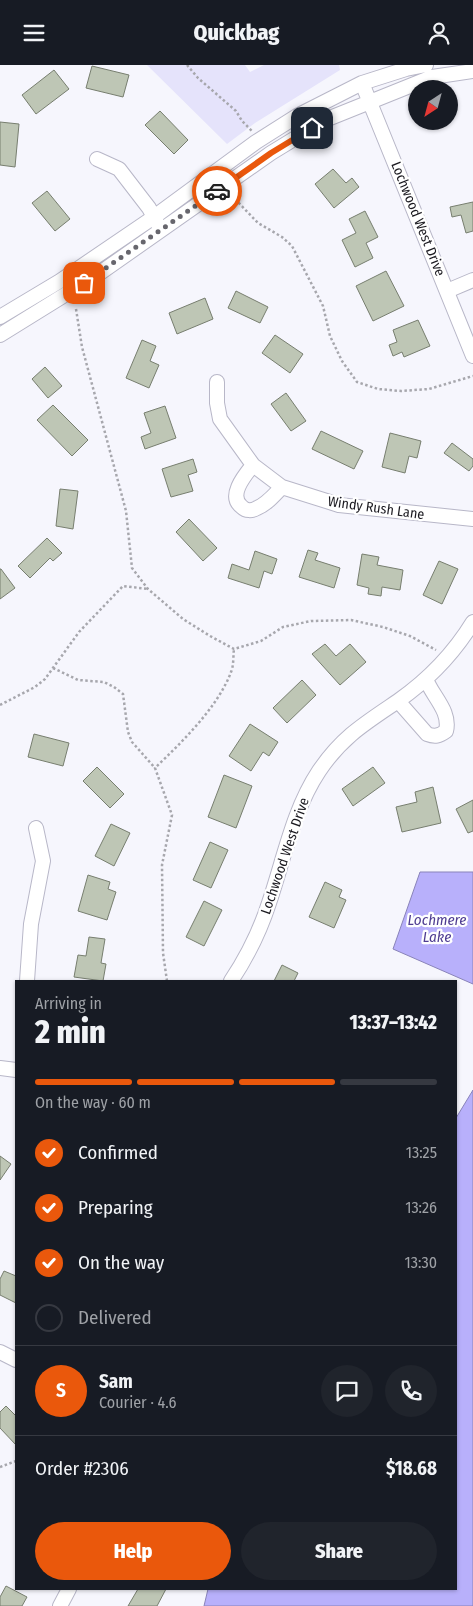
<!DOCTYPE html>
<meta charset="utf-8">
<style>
:root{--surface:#171b24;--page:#20242c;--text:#f1f3f6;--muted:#9ea1a6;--line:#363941;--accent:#ea580c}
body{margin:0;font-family:"Fira Sans Condensed",sans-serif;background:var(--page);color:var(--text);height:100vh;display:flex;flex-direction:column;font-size:19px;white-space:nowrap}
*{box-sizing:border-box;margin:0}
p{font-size:16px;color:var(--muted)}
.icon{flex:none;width:28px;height:28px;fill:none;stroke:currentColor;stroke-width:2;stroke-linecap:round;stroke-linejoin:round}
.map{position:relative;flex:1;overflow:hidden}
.details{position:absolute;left:15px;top:915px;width:442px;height:610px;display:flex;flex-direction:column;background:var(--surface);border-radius:0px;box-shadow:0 1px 4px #0004}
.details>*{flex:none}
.needle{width:32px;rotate:216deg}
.controls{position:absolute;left:408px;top:15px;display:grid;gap:10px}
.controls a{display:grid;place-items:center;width:50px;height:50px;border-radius:50%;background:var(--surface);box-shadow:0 1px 4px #0004;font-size:25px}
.pin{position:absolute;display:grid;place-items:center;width:42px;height:42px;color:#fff;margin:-21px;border-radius:10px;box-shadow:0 2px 8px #0006}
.courier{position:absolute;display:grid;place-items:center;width:50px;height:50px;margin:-25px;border:4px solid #ea580c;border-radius:50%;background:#fff;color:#222;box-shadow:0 1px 6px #0007}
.headline em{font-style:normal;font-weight:800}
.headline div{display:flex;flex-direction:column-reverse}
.headline{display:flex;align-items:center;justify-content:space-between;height:85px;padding:0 20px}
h1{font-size:32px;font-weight:800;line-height:38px}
.bar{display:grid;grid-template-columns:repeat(4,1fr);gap:8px 5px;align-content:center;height:60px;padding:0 20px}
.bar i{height:6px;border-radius:4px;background:var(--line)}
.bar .on{background:var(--accent)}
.bar p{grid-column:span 4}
.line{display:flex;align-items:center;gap:12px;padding:0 20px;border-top:1px solid var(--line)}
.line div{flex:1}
.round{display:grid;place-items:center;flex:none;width:52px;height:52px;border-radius:26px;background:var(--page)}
ol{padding:0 20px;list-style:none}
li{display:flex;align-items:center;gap:15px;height:55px}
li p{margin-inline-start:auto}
li .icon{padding:5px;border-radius:50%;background:var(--accent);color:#fff;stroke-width:4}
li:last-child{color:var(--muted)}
li i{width:28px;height:28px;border:2px solid var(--line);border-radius:50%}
.button{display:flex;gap:10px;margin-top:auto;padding:10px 20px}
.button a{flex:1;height:58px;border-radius:30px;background:var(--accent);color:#fff;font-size:20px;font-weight:800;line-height:58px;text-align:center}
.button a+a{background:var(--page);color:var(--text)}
header{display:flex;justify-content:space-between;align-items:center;height:65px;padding:0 20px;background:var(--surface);font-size:22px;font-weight:800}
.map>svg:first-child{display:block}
.green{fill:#e5e3fb}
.water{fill:#b8b0fb;stroke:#8983b9}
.building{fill:#bec6b5;stroke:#777e6f}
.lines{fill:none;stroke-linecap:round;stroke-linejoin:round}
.minor-casing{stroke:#b8b7c8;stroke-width:16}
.path{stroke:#a7a7ad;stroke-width:2.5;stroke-dasharray:2.5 2.5;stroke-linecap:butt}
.minor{stroke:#fff;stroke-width:14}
.done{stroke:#67666d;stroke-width:5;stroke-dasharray:0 9}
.route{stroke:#ea580c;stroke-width:6}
.labels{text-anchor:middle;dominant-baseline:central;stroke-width:4.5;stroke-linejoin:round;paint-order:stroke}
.street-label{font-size:14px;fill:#1a191f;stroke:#fff}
.water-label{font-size:15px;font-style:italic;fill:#4e3c91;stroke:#fff}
</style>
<header><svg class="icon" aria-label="menu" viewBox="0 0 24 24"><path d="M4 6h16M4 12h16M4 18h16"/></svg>Quickbag<svg class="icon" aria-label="person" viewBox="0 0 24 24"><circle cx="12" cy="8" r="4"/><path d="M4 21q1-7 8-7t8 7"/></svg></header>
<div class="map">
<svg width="473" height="1541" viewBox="0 0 473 1541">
<rect width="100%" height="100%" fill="#f6f6fd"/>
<!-- green -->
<path class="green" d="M147,0H245L250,7L264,0H339L340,5L255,58L227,79Z"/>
<!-- water -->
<path class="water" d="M420,807H473V919L393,884Z
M473,1025V1541H204L208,1524H456V1053Z"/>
<!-- building -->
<path class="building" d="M92,1L129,10L123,32L86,23Z
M54,5L69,24L36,49L22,30Z
M160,46L188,75L174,89L145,60Z
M0,57L19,59L15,102L0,100Z
M333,104L346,118L352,113L359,122L334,143L315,119Z
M47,126L70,154L55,166L32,138Z
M473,137V166L466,168L461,150L452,152L450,142Z
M365,146L378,172L366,178L373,193L355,202L342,175L356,168L349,154Z
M386,206L404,241L373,256L356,221Z
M236,226L268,242L260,258L228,243Z
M205,233L213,254L177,269L169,248Z
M418,255L430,281L404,292L402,287L393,291L389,280L397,277L393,265Z
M275,270L303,289L290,308L262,288Z
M142,275L156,281L150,296L159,300L149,323L126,313Z
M45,302L62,321L48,333L32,314Z
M286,328L306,356L291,366L271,339Z
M53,340L88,375L72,391L37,355Z
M165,341L176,373L145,384L141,372L151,368L144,348Z
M321,366L363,386L354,404L312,384Z
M390,368L421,376L417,393L409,391L405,408L382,402Z
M452,378L473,394V401L469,406L444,388Z
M193,394L197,407L188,410L193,426L171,432L162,404Z
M60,424L78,426L73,464L56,461Z
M189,454L217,483L203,496L176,467Z
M47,473L62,488L53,496L50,493L30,513L18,501Z
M308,485L318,488L315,495L340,503L334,523L299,512Z
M255,486L277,494L272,509L264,506L259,523L228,513L232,499L249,505Z
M362,489L379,492L377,500L403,505L400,525L382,522L381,531L368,529L369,523L357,520Z
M439,496L458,504L442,539L423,530Z
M0,504H1L15,523L0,534Z
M325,579L336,591L350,579L366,597L340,620L312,589Z
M302,615L316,630L287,658L273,643Z
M250,659L278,677L269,691L263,687L251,706L229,691Z
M34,669L69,678L63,701L28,692Z
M97,702L124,729L110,743L83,716Z
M373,702L385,718L353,741L342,724Z
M224,710L252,721L236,763L208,752Z
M433,722L441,758L402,767L396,742L417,737L415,727Z
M473,735V766L468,768L456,744Z
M111,759L130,768L114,801L95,791Z
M210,777L228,785L211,823L193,815Z
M88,810L110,817L108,824L116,827L107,855L78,846Z
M325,817L342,825L339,832L346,835L334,863L309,852Z
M204,836L222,845L204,881L186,872Z
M89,872L105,874L101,898L106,899L103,916L74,912L78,890L86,891Z
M282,900L298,908L294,916H274Z
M0,1091L11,1099L0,1115Z
M4,1206L16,1211V1238L0,1230V1214Z
M6,1341L16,1351V1380L0,1363V1347Z
M6,1521L27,1532L22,1541H0V1532Z
M138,1524H166L157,1541H128Z"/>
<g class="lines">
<defs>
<path id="minor" d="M362,18L473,291
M97,94L119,104L149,143L157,158
M447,226L473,215
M0,252L60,216L154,152L256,77L297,51L362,18L406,4L426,0
M0,270L100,208L271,88L325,55L432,12L473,6
M217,317V338L220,354L253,400L282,422L339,440L473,454
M253,400C245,410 227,431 242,442C246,446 252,446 257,443C267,439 274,430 282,422
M398,636L427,669C435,672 439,671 446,666C451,646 432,631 426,614
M27,916L31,859L43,796L36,763
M231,916C247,892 260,866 269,838C284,794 293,745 319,706C342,672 364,659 398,636C428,615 454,588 473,557
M0,1003L16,1005
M0,1287L16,1295
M60,1541L69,1524"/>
</defs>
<!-- minor casing -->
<use href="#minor" class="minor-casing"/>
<!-- path -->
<path class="path" d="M187,0L198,13L236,46L242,56L252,66
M235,134L258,158L282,172L292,181L323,241L330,271L342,296L357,317L378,324L401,326L429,324L473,311
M76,244L82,282L126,446L132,503L148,524L183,554L210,571L234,584L261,576L283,562L311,556L351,555L383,562L410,571L436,585
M53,603L78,615L104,617L114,622L123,629L128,667L132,677L155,703
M0,640L35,622L45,614L79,567L123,521L148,524
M167,916L163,888L162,800L172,750L155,703C182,677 218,642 231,607C234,600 233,591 234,584
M0,1402L16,1396"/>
<!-- minor -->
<use href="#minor" class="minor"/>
</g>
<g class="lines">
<!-- done -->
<path class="done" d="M84,218L217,126"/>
<!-- route -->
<path class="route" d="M217,126L271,88L312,63"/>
</g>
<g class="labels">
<!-- street labels -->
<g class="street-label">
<text transform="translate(418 154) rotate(68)">Lochwood West Drive</text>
<text transform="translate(376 443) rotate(8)">Windy Rush Lane</text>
<text transform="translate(285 791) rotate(-71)">Lochwood West Drive</text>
</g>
<!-- water labels -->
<g class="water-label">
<text x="437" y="855">Lochmere<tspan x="437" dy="17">Lake</tspan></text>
</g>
</g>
</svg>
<div class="controls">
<a><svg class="needle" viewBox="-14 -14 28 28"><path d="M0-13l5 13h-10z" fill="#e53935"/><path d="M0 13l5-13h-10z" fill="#9ea1a6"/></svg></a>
</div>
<div class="pin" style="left:84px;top:218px;background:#ea580c"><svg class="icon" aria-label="bag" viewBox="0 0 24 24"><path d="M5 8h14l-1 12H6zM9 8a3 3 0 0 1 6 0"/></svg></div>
<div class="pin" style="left:312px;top:63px;background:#1f2937"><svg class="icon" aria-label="home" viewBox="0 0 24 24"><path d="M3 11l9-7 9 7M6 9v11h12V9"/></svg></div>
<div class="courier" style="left:217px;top:126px"><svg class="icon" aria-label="car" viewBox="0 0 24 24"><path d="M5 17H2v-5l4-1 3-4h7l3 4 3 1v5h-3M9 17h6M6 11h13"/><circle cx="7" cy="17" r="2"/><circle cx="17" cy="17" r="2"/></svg></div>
<section class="details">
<div class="headline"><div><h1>2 min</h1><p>Arriving in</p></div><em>13:37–13:42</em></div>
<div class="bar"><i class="on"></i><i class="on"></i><i class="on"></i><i></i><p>On the way · 60 m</p></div>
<ol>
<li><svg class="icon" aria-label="check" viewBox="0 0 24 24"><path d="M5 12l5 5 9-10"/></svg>Confirmed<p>13:25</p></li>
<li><svg class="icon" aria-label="check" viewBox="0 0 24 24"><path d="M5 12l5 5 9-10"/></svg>Preparing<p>13:26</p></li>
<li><svg class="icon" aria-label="check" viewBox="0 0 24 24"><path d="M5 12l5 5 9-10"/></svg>On the way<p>13:30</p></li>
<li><i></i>Delivered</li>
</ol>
<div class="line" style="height:90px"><b class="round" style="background:var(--accent);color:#fff">S</b><div><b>Sam</b><p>Courier · 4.6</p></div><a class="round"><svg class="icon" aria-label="chat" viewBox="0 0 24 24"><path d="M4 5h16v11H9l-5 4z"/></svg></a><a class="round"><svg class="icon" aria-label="phone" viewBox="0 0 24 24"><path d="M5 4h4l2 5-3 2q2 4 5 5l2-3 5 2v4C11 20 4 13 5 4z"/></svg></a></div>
<div class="line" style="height:65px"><div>Order #2306</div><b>$18.68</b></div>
<div class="button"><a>Help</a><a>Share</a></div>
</section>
</div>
